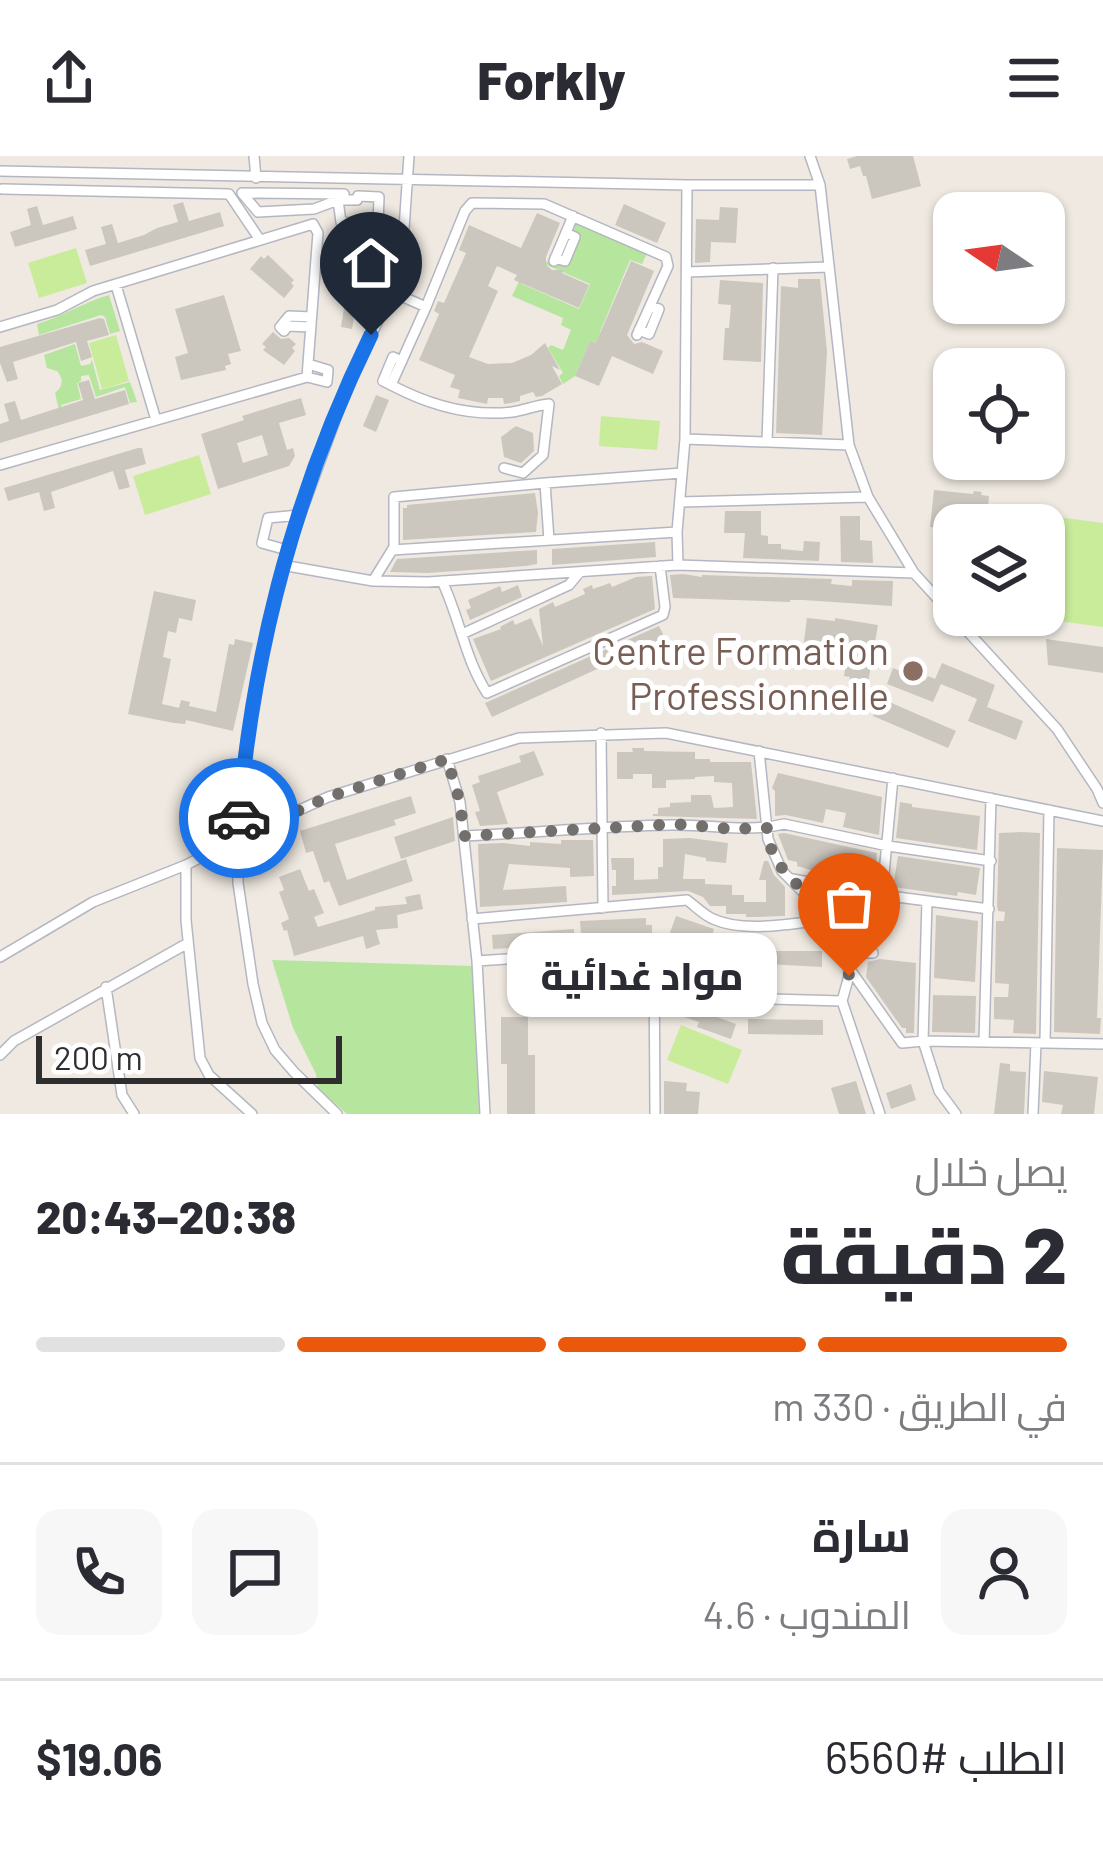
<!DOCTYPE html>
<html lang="ar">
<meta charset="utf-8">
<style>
:root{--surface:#fff;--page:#f7f7f7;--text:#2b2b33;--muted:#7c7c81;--line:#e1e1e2;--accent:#ea580c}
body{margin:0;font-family:Barlow,Cairo,sans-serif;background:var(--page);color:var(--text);direction:rtl;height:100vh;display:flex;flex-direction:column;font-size:45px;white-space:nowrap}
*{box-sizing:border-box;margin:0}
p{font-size:39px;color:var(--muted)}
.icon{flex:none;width:66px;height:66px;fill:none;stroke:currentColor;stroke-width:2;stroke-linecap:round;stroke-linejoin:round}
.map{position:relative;height:958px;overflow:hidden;direction:ltr}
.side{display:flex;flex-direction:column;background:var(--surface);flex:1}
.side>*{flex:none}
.needle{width:78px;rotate:283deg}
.tools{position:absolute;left:933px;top:36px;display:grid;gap:24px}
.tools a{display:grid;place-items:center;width:132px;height:132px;border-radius:24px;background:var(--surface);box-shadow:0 3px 9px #0004;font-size:60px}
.scale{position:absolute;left:36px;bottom:30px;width:306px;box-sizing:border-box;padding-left:12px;border:6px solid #2e2e2e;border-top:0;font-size:33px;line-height:42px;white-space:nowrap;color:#2e2e2e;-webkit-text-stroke:9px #fff;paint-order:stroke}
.pin{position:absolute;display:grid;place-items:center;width:102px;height:102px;color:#fff;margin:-123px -51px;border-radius:50% 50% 50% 0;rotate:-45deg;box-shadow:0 0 12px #0007}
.pin .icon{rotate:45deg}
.courier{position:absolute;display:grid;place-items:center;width:120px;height:120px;margin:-60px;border:9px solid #1a73e8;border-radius:50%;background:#fff;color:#222;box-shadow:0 3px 15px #0007}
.bubble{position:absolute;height:84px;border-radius:24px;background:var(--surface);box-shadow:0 3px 9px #0004;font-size:39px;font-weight:800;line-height:84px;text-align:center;direction:rtl}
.summary em{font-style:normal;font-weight:800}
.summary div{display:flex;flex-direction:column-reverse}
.summary{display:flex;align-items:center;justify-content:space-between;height:204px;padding:0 36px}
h1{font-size:78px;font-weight:800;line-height:90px}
.bar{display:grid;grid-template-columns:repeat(4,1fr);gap:18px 12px;align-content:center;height:144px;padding:0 36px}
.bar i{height:15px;border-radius:9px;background:var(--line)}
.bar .current{background:var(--accent)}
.bar p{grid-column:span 4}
.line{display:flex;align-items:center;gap:30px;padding:0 36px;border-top:3px solid var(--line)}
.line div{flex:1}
.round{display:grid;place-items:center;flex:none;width:126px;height:126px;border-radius:24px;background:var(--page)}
header{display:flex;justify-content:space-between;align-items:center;height:156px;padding:0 36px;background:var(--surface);font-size:54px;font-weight:800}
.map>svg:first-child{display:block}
.green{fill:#b6e59e}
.pitch{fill:#c9ec9a}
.building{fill:#cbc7bf;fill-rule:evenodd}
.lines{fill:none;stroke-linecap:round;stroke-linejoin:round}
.street-casing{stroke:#b4b7c1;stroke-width:12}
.street{stroke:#fff;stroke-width:9}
.done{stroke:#726f6d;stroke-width:12;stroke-dasharray:0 21.6}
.route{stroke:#1a73e8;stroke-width:15}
.education-dot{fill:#8d6e63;stroke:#fff;stroke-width:4.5}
.labels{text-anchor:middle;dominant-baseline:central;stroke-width:10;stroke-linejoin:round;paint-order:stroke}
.education-label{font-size:39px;fill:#785e54;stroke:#fff;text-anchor:end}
</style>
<header><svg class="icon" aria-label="menu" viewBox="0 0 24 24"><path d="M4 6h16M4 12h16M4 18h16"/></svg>Forkly<svg class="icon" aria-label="share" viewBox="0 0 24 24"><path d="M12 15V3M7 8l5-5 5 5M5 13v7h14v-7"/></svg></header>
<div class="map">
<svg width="1103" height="958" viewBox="0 0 1103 958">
<rect width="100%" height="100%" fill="#efe9e1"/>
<!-- green -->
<path class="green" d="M574,67L647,97L642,108L630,104L600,176L604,179L600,188L590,185L575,220L563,228L559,220L563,217L548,192L551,189L563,194L571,174L561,169L563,162L512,140L523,117L522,128L579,153L590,128L542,107L550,105L566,109Z
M109,139L120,175L110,178L105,161L101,159L39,179L37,168C62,161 84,146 109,139Z
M75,188L81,210L90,208L92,204L100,234L130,226L137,246L130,247L125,231L96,241L89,219L81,220V225L77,227L81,243L61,249L65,266L62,267L55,237C63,231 64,223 57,215L47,212L44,199Z
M272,804L472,810L479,958H347L318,932L316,918L293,872Z"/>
<!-- pitch -->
<path class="pitch" d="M76,92L87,127L39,142L28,107Z
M116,179L129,225L102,233L89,187Z
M601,260L660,265L657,294L599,290Z
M199,299L211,338L145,359L133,320Z
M1058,361L1103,367V471L1043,463Z
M681,869L742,894L728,928L667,904Z"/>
<!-- building -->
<path class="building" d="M857,0H913L921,30L872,43L866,20H863L860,10L850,13L847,3Z
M183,46L189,65L220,56L224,70L90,110L85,94L106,88L101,71L112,68L118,87L144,79L157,72L178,66L173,49Z
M624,48L666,67L657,87L615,69Z
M37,50L43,69L73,60L77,73L15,91L10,76L31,69L27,53Z
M720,51L738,52L736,87L711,86L710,106L695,107L696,63L719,64Z
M537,57L560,67L546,101V109L552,114H563L562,117L589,129L579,152L514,124L517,119L497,110L488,130L498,135L469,201L488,208L512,207L531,199L545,187L560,214L552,210L562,228L542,240L536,241L533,236L520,240V245L511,247L504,248L503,242H488L487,248L458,242L460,234L450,231L455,219L419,204L439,158L434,155L438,145L444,147L466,97L459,94L469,69L521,92Z
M334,80L386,82L377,123L369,122L363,153L358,152L355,155L352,173L341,171L348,126L323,127L327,107L335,106Z
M268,99L294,124L291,127L294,130L284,142L250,113L261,100L264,103Z
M631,105L654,115L627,179L634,188L642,186L663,195L653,218L612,200L599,230L575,220L590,185L596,187Z
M798,123H820L827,196L822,279L776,277L781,130L798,132Z
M720,124L763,127L761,206L723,204L725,172H729L731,149L718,148Z
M224,139L241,195L228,198L231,208L225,210L226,214L181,224L175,201L188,197L175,153Z
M100,162L104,163L109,179L87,185L92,201L81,205L76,186L13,206L18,223L7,226L0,207V191Z
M273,176L281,183L289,182L296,188L292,192L295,195L284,209L263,194L266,191L262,188Z
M89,224L95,243L125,234L129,248L0,287V268L9,265L4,248L15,245L21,264L83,244L78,227Z
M376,239L389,244L376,276L363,270Z
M301,242L306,259L279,267L287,294L293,292L295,300L289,310L218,333L201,278L244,264L242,260ZM262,279L268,299L243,307L237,287Z
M516,270L533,277L534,295L521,307L504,301L501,281Z
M138,292H142L146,308L125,314L130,331L119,334L113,315L51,336L55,352L44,355L39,336L8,345L4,332Z
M934,334L973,338L974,335L982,336L981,339L989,340L988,351H980L978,369H954V374L930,371Z
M535,337L538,357L536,376L403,384V352H407V349Z
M725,355H761V379L768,380V388H781V393L803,395L804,385L820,386L819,405L743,402L745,377H724Z
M840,360H860V384L872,385L873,407L841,406Z
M655,386L656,401L552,409V393Z
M537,394V408L526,410L428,417L390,416L397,403Z
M683,418L702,421V419L832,423L831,428L852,430V424L893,425L892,450L803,444H790V446L673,442L670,419Z
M652,420L655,453L491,525L473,483L501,473L500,471L513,464L515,469L531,462L543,490L539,453L553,446L555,451L585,438L583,433L592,429L593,433L610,427L612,431L636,421Z
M518,429L522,441L470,464L466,454L471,452L468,444L500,430L502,436Z
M154,435L196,444L192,465L179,462L176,477L168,475L163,501L171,503L162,548L179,552L181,544L190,546L189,550L216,556L229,488L234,489L235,483L253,487L233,575L186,564L185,568L174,567L128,558Z
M807,462L835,465V462L878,469L863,556L844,553L850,521L844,520L848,496L803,493Z
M659,470L665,482L492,561L485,547Z
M1046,483L1103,491V517L1048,509Z
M942,507L995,529L987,551L1023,565L1016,584L968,565L977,543L941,528L933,546L887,528L893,512L925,525L928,520L935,523Z
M880,542L956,575L948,592L873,560Z
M632,592H644V595L695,596V603H710V606H751L757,663L653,660V658H658V652L670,651V647L691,646V639H711L714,652L733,651L732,627L714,626V620L695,621V623L666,624V632H652V618H633V623H617V596H633Z
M534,595L544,619L497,636L508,668L480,670L475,656L480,655L472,629L480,626L478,620L521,606L519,600Z
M778,617L882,641L879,679L843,671L846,657L826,653L823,667L786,659L775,660V635L772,632Z
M411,640L416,657L394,664L396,669L335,688L347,724L406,703L413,725L339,750L329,725L324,727L313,695L306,697L300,675Z
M900,646L912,648V651L980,660L977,694L896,682Z
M453,661L455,685L401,703L394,681Z
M1021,676L1040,677L1036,878L1013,877L1014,864L994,863V841H1008L1009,828L995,827L996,765H1004L1005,756L998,755L997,749L999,677Z
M784,677L877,697L874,728L834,721L797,710V706L788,704L778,678Z
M690,682L728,687L726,707L706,705V702L685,698L683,723H705V728L732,729V739H744V746H766V724H759L764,705H768L774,719L785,731V760L754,761H746V758H726V750H710L703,741L688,735L612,739V730H616V714H612L611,702H634V724L658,723V711H663V683Z
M561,684H593L594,720L570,721V712L509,708L503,734L566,730L567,746L480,751L478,688L503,687L530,690V686L561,688Z
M1057,692L1103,694L1097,862H1101L1100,878L1054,876Z
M898,700L980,712L976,739L958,736L957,740L893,731Z
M300,713L309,735L314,733L324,757L314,761L318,771L375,754V751L407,748L405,741L420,738L423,753L397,759L398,772L376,774L380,788L366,793L363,780L294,800L287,774L284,775L281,767L289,763L279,736L284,734L279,721Z
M936,759L978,765L975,826L934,822Z
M676,760L714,773L712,780L737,788L729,811L695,799L697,792L668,782Z
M646,762V769H652V778L581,780L580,765Z
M574,773V788L493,793L492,779Z
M746,795H822V811L746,807Z
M880,803L916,807L914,877H906V872H902L866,821L868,806Z
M638,834V850L528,851V836Z
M677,834L708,845L707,849L717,853L715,859L717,861L736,868L731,883L697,871L699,866L669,856Z
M933,839L976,840L975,877L932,876Z
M501,861H528V899H535V958H507V908H501Z
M748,863L823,864V879L748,878Z
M1000,907L1010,908V915L1026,916L1024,958H994Z
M1044,915L1098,921L1094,958H1061L1063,949L1042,946Z
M664,925L687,927L686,935L700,936L698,958H664Z
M856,925L866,958H839L831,932Z
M911,928L916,944L891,953L886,937Z"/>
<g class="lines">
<defs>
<path id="street" d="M254,0L256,22
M810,0L820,29L849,289L868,341L914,417L1057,573L1097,633L1103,647
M0,15L687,29H820
M2,33L229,38L260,84
M242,37L344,38V44H357L358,40L379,41L378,68L341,66L338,44L314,53L258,56Z
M555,102L565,105L575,81L566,77
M554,105L573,60
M687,116L828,111
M116,129L156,264
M392,136L426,151L465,55L472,47L544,48L666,101L668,110L637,179
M426,151L391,229C429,249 469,261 512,256C525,254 537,249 549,248L543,299L523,317L504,312
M0,171L57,154L93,135L313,68L318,77L307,221L0,309
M311,171L288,170L284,175L280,171L289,160L311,161
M639,174L649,178L659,153L650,150
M307,221L327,226L328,214L308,208
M391,229L383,225L393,201L402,205
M685,283L849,289
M767,286L773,112
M680,346L868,341
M549,384L545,327L682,317
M287,394L262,387L268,362L299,359
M392,394L677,376
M282,409L373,425L428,426L678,409L914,417
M678,409L677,376L685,283L687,29
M373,425L394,391V341L545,327
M442,425C460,463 465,503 487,537L663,459L665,451L660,410
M462,478L569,429L579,417
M601,577L603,752
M759,595L768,683L782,715L830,763L847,797L849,820L842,845L880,958
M447,603L460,646L477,805L485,958
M464,680C533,677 602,670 671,669C710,668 746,677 784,668L888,690L991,705
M186,709V764L200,902L209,919L252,958
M792,723L882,739L989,753
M882,739L893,622
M472,763L687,744C695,750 703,758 711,762C743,778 796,767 830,763
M654,793L655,958
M847,797H873
M0,801L93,746L186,709L238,682L328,641L519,582L666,577L1103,665
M477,805L654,793L701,813L732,842L842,845
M849,812L902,887L923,885L927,745
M106,831L122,939L134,958
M984,886L991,642
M1045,887L1049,654
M0,899L14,885L188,787
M337,958L294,916L275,894L262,867L253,828L238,727V682L245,593L266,475L282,409L351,221L392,136L403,87L409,0
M956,958L939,935L923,885L1103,888
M1033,958L1036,887"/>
</defs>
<!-- street casing -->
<use href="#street" class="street-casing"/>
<!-- street -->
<use href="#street" class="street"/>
</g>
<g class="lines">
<!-- done -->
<path class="done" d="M239,662L238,682L328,641L447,603L460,646L464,680L676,668L732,673L767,672C770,719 809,731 831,765C842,782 847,800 849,820"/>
<!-- route -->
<path class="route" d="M239,662C253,494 297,330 371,179"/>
</g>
<!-- markers -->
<circle class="education-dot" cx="913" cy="515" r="12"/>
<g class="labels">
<!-- education labels -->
<g class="education-label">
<text x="889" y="493">Centre Formation<tspan x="889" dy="45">Professionnelle</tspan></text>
</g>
</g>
</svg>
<div class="tools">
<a><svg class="needle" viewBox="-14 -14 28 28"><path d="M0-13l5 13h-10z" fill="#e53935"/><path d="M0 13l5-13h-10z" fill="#7c7c81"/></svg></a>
<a><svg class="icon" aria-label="locate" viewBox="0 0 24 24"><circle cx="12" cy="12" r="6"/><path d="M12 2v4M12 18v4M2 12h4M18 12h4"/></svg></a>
<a><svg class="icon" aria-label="layers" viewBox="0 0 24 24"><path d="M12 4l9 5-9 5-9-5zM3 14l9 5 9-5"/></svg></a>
</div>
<div class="scale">200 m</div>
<div class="pin" style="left:849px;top:820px;background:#ea580c"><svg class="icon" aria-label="bag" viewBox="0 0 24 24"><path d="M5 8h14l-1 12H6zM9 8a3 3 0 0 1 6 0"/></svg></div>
<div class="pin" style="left:371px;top:179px;background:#1f2937"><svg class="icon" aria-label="home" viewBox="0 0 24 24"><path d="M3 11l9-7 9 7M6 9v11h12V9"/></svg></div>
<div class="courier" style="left:239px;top:662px"><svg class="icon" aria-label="car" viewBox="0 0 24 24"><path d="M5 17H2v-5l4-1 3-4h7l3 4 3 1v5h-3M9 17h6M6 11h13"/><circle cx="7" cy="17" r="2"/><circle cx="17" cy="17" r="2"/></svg></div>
<div class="bubble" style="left:507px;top:777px;width:270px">مواد غدائية</div>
</div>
<section class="side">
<div class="summary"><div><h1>2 دقيقة</h1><p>يصل خلال</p></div><em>20:38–20:43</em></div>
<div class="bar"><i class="current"></i><i class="current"></i><i class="current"></i><i></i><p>في الطريق · 330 m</p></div>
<div class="line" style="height:216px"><a class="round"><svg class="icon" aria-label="person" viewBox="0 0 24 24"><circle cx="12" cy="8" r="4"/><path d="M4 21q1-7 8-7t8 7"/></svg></a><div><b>سارة</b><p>المندوب · 4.6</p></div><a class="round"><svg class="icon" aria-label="chat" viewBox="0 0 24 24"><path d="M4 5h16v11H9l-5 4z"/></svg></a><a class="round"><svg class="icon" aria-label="phone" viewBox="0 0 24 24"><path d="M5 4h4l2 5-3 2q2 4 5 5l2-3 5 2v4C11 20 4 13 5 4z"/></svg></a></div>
<div class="line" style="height:156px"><div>الطلب #6560</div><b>$19.06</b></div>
</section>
